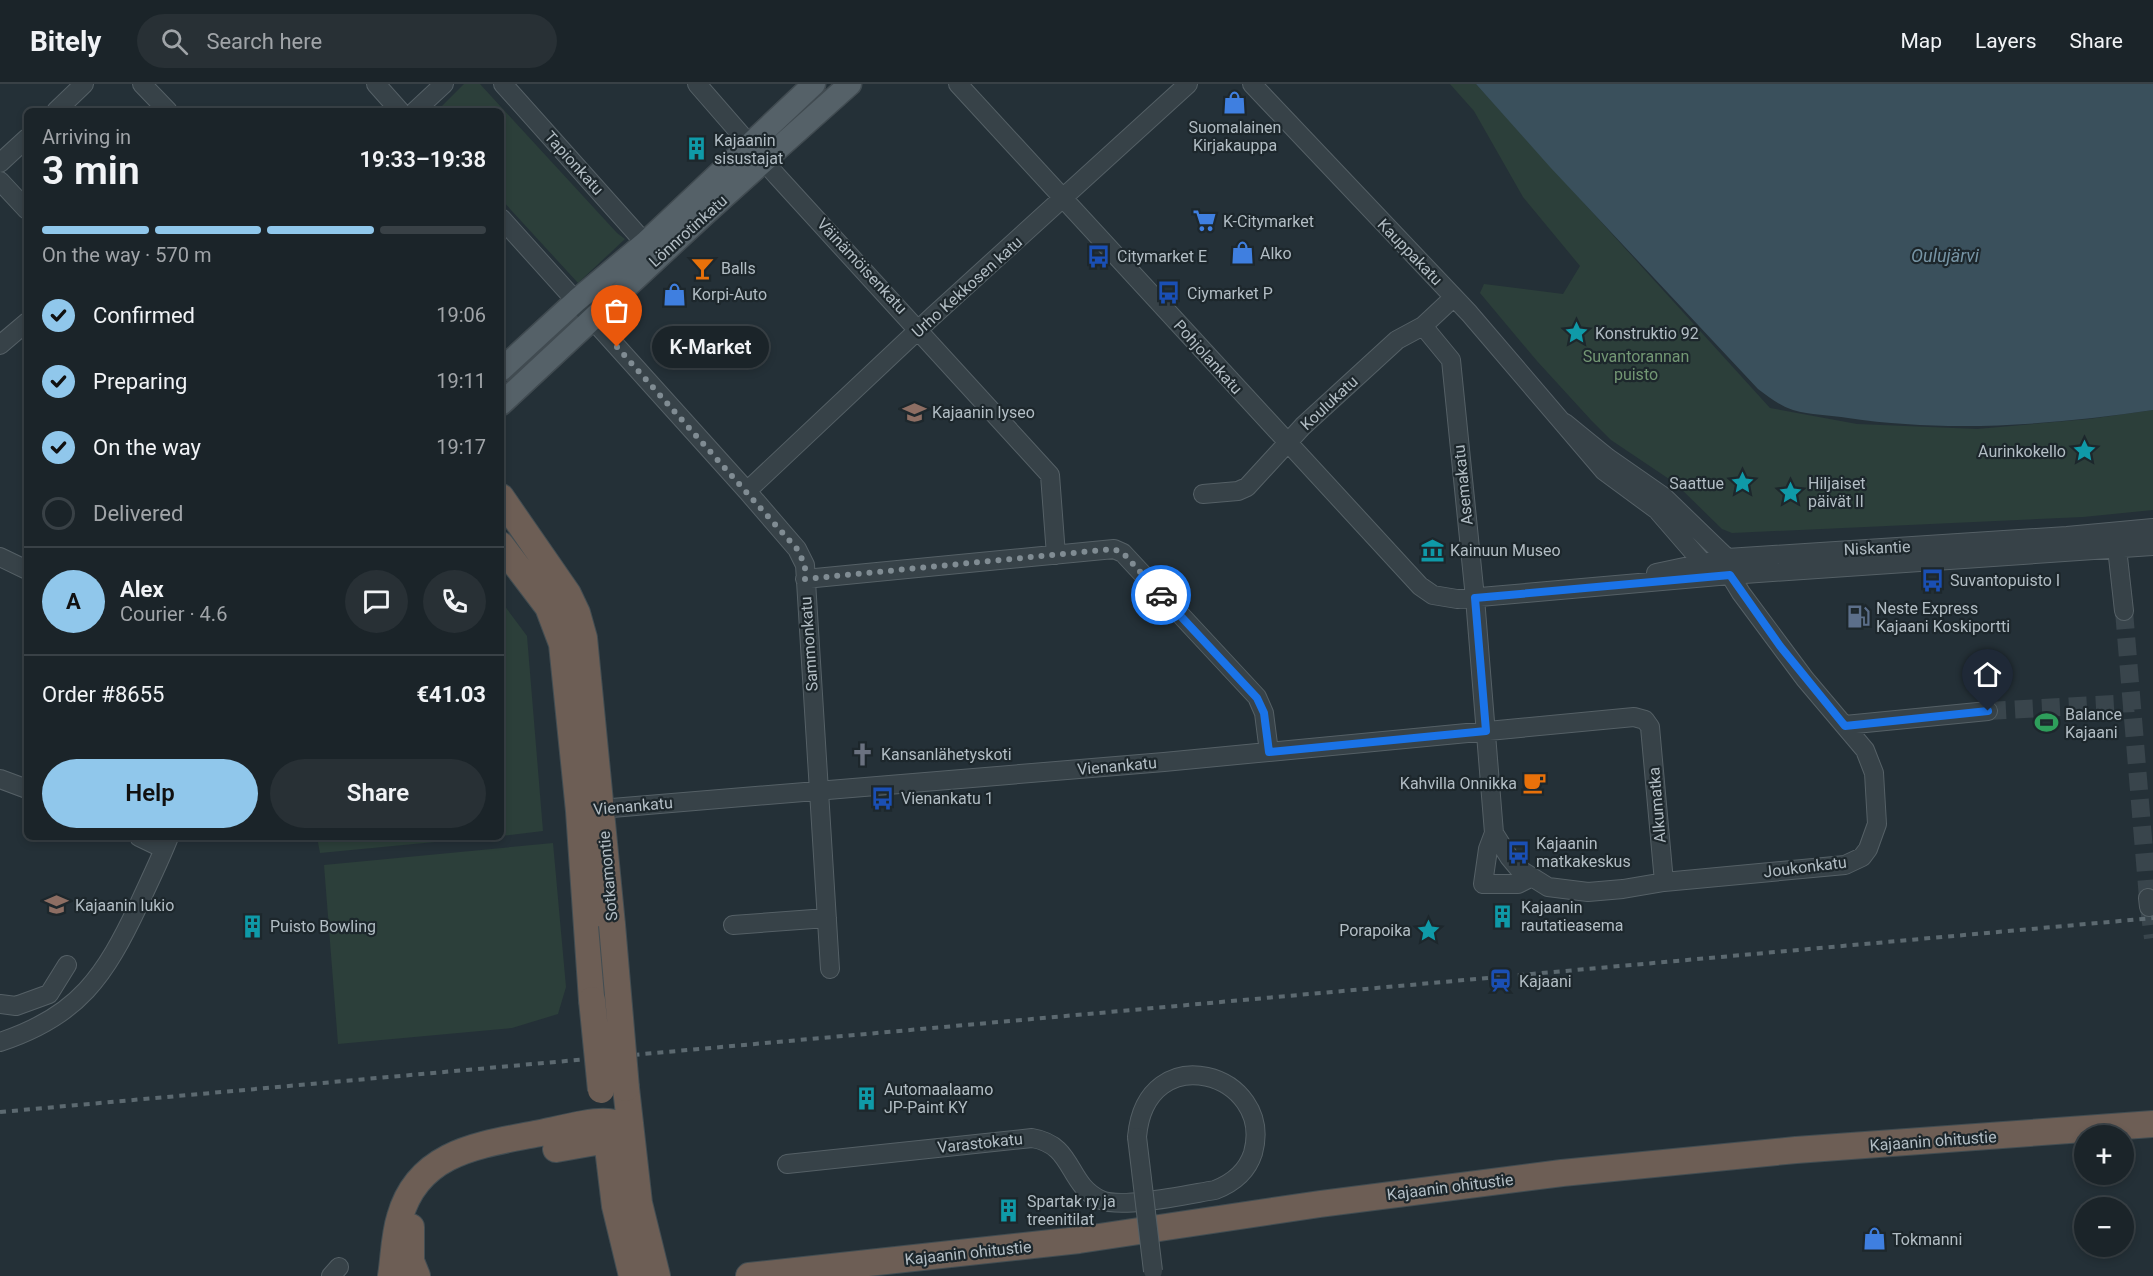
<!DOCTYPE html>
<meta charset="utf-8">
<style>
:root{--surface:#1b2429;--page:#283035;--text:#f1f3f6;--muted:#a0a4a8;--line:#394146;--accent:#90c7eb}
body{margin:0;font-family:Roboto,sans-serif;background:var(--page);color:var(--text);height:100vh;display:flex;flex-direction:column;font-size:22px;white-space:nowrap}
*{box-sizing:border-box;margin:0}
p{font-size:20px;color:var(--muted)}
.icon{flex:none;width:33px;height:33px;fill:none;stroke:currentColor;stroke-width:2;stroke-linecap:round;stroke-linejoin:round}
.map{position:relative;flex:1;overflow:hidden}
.sheet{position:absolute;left:24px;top:24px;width:480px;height:732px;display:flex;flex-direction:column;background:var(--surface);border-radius:9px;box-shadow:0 3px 9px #0003,0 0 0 2px var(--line)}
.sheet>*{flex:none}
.buttons{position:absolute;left:2074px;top:1041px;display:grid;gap:12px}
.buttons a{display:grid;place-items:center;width:60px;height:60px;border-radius:50%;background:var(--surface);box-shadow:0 3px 9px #0003,0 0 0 2px var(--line);font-size:30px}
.pin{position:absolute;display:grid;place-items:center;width:51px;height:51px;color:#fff;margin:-62px -26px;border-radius:50% 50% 50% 0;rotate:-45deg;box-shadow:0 0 6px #0007}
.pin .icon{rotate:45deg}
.courier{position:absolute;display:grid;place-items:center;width:60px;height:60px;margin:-30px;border:4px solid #1a73e8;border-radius:50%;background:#fff;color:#222;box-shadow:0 2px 8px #0007}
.bubble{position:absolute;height:42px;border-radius:21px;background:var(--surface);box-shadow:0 3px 9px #0003,0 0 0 2px var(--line);font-size:20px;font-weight:600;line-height:42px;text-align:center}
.headline em{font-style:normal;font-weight:600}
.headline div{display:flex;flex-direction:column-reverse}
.headline{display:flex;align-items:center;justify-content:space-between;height:102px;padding:0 18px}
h1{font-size:39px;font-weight:600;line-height:45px}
.bar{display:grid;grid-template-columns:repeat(4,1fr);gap:9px 6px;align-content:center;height:72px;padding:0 18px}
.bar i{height:8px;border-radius:4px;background:var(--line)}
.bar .active{background:var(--accent)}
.bar p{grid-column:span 4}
.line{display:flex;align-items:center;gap:15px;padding:0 18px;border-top:2px solid var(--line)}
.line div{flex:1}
.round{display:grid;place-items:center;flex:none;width:63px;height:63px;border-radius:32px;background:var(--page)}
ol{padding:0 18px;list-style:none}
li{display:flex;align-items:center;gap:18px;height:66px}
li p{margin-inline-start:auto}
li .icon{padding:6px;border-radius:50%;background:var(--accent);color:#111;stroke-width:4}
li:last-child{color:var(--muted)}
li i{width:33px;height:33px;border:3px solid var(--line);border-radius:50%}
.cta{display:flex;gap:12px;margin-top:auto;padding:12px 18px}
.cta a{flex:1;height:69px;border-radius:36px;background:var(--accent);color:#111;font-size:24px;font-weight:600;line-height:69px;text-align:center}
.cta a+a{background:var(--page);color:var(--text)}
header{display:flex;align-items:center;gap:36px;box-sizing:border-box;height:84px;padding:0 30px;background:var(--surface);border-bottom:2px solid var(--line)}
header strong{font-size:28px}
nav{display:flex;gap:33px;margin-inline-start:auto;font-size:21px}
.search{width:420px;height:54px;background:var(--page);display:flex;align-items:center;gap:15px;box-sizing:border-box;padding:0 21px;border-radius:33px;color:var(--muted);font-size:22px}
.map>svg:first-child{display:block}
.green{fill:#2c3f3a}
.water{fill:#3a505c}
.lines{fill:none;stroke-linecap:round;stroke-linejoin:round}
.minor-tunnel{stroke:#39454c;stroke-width:18;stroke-dasharray:18 9;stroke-linecap:butt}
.minor-casing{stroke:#556066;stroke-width:20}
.major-casing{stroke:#414b51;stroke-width:25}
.highway-casing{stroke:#424d52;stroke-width:28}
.minor{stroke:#374248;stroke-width:18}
.major{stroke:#556168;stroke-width:22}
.highway{stroke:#6d5e55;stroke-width:26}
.rail{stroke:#5c6970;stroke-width:4;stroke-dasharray:6 6;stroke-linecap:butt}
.minor-bridge-casing{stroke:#556066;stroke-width:20;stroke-linecap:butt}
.highway-bridge-casing{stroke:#424d52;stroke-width:28;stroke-linecap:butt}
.minor-bridge{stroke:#374248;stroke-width:18}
.highway-bridge{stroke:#6d5e55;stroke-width:26}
.done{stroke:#808c93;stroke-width:6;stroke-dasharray:0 10.8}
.route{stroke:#1a73e8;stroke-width:8}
.labels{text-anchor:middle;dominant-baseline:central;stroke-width:4.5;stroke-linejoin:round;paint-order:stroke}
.poi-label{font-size:16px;fill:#b2bdc4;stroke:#1d272c;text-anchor:start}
.street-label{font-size:16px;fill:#b2bdc4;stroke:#1d272c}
.park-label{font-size:16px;fill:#739774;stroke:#1d272c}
.water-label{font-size:18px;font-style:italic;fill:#7694a4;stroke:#1d272c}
</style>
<header>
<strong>Bitely</strong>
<div class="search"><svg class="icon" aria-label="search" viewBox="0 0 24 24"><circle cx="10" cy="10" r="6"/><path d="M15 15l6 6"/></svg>Search here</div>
<nav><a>Map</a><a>Layers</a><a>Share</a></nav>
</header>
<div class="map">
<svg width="2153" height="1192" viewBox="0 0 2153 1192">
<rect width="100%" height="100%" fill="#243037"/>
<!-- green -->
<path class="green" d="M464,0H480L617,149L625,155L578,199L501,115V27H437Z
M1450,0H1476L1770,324L1857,340L1977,345L2089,335L2153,326V426L2083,433L1732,449L1722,445L1675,399L1611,356L1591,336L1537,277L1480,209L1484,200L1563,210L1580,182L1523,113L1474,27Z
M501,517L527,552L543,747L501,752Z
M317,753H487L320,769Z
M553,759L566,903L558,930L512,944L338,960L324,781Z"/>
<!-- water -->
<path class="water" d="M1476,0H2153V326C2051,341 1950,349 1848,334C1830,331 1810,331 1793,326C1780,322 1769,313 1758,305L1550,83Z"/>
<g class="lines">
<!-- minor-tunnel -->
<path class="minor-tunnel" d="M2124,527L2148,814
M1988,627L2134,619
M2149,823L2153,854"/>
<defs>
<path id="minor" d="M142,0L168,27
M376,0L400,27
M503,0L645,159
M697,0L777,92L1050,391L1056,471
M958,0L1420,502L1433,511L1457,515L1730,491L2153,462
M1252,0L1469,229L1604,387L1657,426L1702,478L1730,491
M56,27L84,0
M415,27L444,0
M0,79L27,54
M0,97L27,126
M501,134L747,407L797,465L805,481L830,885
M1423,242L1451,276L1475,514L1494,749L1509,773L1519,785L1548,803L1588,808L1623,805L1664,798L1845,781L1862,773L1868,765L1877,740L1874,689L1865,666L1805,595L1741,509L1730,491L1727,474L1664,413L1608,374L1565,339
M0,261L27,238
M747,407L933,232L1188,0
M1203,410L1238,407L1247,403L1303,342L1397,256L1423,242L1453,214
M2116,455L2124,527
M0,473L27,486
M1656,489L1727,474L2067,452L2153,444
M805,495L1114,465L1123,469L1257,613L1264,629L1269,668
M1845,641L1988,627
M0,695L27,705
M588,726L1164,678L1634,633L1645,636L1650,643L1664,798
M1494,749L1488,765L1483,800H1518L1530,794
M139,753L164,765
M2148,814L2149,823
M733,841L827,834
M0,920L16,922L49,910L67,881
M0,958C79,932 105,892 139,820C149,798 160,776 169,753
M787,1080L1032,1054C1075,1061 1066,1100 1101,1116C1123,1125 1190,1110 1215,1106C1233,1099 1247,1088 1253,1069C1275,989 1146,951 1137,1053
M331,1192L339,1183"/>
<path id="major" d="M501,286L577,216L645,159L814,0
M501,320L706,129L850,0"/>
<path id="highway" d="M501,413L568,510L577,529L584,554L612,841
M501,461L548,523L562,560L579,727L592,916
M626,1004L639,1119L657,1192
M605,1039L615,1122L632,1192
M556,1065L607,1056L630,1042
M411,1143V1177L417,1192
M391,1192C394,1173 394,1152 400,1133C418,1068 479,1061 535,1050C552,1047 592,1036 607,1038C615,1039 622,1041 630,1042
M749,1192L1079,1156L1320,1120L1562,1089L1796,1066L2153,1040"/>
</defs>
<!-- minor casing -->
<use href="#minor" class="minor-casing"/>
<!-- major casing -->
<use href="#major" class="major-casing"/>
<!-- highway casing -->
<use href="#highway" class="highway-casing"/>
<!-- minor -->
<use href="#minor" class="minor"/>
<!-- major -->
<use href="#major" class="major"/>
<!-- highway -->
<use href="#highway" class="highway"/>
<!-- rail -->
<path class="rail" d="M0,1028L2153,834"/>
<defs>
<path id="minor-bridge" d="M1137,1053L1153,1187"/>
<path id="highway-bridge" d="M612,841L626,1004
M592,916L601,1006"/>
</defs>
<!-- minor-bridge casing -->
<use href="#minor-bridge" class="minor-bridge-casing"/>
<!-- highway-bridge casing -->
<use href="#highway-bridge" class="highway-bridge-casing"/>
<!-- minor-bridge -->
<use href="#minor-bridge" class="minor-bridge"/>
<!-- highway-bridge -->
<use href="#highway-bridge" class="highway-bridge"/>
</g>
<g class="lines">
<!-- done -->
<path class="done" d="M617,263L797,465L805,481V495L1114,465L1124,470L1161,511"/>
<!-- route -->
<path class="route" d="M1161,511L1257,614L1264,629L1269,668L1486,647L1475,514L1730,491L1780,562L1845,642L1988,627"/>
</g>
<!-- icons -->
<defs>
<symbol id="shop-bare" viewBox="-9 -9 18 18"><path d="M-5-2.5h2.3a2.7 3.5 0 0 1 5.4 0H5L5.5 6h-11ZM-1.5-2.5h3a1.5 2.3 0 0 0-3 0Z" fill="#3f7fe0" stroke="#1d272c" stroke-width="2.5" paint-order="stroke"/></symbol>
<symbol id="building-bare" viewBox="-9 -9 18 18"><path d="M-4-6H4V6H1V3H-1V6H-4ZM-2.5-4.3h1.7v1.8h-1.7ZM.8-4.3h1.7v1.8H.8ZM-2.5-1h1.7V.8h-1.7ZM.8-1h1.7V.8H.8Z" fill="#0f9aa8" stroke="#1d272c" stroke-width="2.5" paint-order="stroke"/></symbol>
<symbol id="supermarket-bare" viewBox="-9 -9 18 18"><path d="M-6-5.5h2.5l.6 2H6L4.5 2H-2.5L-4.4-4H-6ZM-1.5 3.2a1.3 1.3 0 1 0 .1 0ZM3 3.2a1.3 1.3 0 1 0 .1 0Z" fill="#3f7fe0" stroke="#1d272c" stroke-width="2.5" paint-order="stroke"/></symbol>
<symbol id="bus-bare" viewBox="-9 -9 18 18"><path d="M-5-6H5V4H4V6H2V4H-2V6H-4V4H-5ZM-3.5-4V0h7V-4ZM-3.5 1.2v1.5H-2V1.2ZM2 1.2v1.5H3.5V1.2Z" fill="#1a4fb4" stroke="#1d272c" stroke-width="2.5" paint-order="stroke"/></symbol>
<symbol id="bar-bare" viewBox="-9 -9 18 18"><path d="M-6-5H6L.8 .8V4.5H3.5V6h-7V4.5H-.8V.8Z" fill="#e8710a" stroke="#1d272c" stroke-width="2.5" paint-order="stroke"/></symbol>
<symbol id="sight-bare" viewBox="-9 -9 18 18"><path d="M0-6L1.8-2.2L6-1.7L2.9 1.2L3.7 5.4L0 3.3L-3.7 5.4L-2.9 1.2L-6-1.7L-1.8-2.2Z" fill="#0f9aa8" stroke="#1d272c" stroke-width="2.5" paint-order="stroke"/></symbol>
<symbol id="school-bare" viewBox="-9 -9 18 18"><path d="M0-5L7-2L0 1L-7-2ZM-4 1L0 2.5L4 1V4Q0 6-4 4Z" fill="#8d6e63" stroke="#1d272c" stroke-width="2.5" paint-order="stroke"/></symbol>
<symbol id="museum-bare" viewBox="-9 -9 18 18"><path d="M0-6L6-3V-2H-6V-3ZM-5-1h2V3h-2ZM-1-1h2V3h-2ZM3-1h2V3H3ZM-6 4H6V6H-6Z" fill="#0f9aa8" stroke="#1d272c" stroke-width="2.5" paint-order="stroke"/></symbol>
<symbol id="fuel-bare" viewBox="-9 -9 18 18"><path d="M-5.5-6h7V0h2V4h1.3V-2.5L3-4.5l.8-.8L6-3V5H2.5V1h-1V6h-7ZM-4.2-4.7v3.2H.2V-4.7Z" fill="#5c6f8a" stroke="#1d272c" stroke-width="2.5" paint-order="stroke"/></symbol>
<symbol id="stadium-bare" viewBox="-9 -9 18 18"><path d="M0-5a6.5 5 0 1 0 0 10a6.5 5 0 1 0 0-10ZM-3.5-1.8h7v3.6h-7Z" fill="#2e9e5b" stroke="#1d272c" stroke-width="2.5" paint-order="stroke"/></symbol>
<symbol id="church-bare" viewBox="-9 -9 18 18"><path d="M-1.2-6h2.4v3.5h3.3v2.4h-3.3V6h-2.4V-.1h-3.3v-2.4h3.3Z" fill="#6b7280" stroke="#1d272c" stroke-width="2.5" paint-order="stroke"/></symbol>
<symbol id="cafe-bare" viewBox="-9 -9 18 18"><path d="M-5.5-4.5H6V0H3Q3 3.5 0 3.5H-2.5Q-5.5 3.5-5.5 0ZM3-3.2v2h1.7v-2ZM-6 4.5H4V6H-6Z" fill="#e8710a" stroke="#1d272c" stroke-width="2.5" paint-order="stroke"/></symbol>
<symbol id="station-bare" viewBox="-9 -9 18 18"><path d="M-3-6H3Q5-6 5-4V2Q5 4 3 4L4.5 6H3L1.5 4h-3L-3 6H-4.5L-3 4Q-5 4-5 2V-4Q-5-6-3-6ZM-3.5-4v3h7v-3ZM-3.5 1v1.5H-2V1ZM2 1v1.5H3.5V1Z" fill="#1a4fb4" stroke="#1d272c" stroke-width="2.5" paint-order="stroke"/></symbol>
</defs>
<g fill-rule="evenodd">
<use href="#shop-bare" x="1218" y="2" width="33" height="33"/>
<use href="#building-bare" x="680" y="48" width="33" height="33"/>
<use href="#supermarket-bare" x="1188" y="120" width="33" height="33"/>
<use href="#shop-bare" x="1226" y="152" width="33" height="33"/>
<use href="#bus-bare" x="1082" y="156" width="33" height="33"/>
<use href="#bar-bare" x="686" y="168" width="33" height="33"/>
<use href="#bus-bare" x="1152" y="192" width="33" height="33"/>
<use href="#shop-bare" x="658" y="194" width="33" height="33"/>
<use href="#sight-bare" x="1560" y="232" width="33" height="33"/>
<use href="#school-bare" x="898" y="312" width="33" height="33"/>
<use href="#sight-bare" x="2068" y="350" width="33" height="33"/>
<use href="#sight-bare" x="1726" y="382" width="33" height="33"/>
<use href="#sight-bare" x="1774" y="392" width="33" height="33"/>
<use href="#museum-bare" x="1416" y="450" width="33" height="33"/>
<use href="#bus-bare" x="1916" y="480" width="33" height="33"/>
<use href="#fuel-bare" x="1842" y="516" width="33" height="33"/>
<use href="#stadium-bare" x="2030" y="622" width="33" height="33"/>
<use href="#church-bare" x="846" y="654" width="33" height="33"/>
<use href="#cafe-bare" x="1518" y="682" width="33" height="33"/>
<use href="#bus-bare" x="866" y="698" width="33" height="33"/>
<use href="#bus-bare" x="1502" y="752" width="33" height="33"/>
<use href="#school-bare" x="40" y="804" width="33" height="33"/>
<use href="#building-bare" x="1486" y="816" width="33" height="33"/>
<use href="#building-bare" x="236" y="826" width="33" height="33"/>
<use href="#sight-bare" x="1412" y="830" width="33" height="33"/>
<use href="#station-bare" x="1484" y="880" width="33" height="33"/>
<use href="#building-bare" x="850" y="998" width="33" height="33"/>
<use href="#building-bare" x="992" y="1110" width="33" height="33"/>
<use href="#shop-bare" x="1858" y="1138" width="33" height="33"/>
</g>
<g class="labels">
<!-- poi labels -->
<g class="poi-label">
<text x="1235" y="43" text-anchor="middle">Suomalainen<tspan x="1235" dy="18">Kirjakauppa</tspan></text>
<text x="714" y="56">Kajaanin<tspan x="714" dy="18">sisustajat</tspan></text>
<text x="1223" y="137">K-Citymarket</text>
<text x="1260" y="169">Alko</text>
<text x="1117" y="172">Citymarket E</text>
<text x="721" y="184">Balls</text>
<text x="1187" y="209">Ciymarket P</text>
<text x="692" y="210">Korpi-Auto</text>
<text x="1595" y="249">Konstruktio 92</text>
<text x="932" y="328">Kajaanin lyseo</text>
<text x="2066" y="367" text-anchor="end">Aurinkokello</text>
<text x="1724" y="399" text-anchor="end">Saattue</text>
<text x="1808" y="399">Hiljaiset<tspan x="1808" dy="18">päivät II</tspan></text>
<text x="1450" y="466">Kainuun Museo</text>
<text x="1950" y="496">Suvantopuisto I</text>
<text x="1876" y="524">Neste Express<tspan x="1876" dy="18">Kajaani Koskiportti</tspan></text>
<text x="2065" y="630">Balance<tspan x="2065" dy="18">Kajaani</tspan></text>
<text x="881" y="670">Kansanlähetyskoti</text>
<text x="1517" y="699" text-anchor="end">Kahvilla Onnikka</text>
<text x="901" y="714">Vienankatu 1</text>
<text x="1536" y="759">Kajaanin<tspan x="1536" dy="18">matkakeskus</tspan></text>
<text x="75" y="821">Kajaanin lukio</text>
<text x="1521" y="823">Kajaanin<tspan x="1521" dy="18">rautatieasema</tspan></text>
<text x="270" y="842">Puisto Bowling</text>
<text x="1411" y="846" text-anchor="end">Porapoika</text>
<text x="1519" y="897">Kajaani</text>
<text x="884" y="1005">Automaalaamo<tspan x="884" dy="18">JP-Paint KY</tspan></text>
<text x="1027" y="1117">Spartak ry ja<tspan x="1027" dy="18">treenitilat</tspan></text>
<text x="1892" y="1155">Tokmanni</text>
</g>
<!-- street labels -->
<g class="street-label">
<text transform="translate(574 79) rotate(48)">Tapionkatu</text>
<text transform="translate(688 147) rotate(-42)">Lönnrotinkatu</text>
<text transform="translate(1410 168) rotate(46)">Kauppakatu</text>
<text transform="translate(862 182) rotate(47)">Väinämöisenkatu</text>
<text transform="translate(967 203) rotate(-42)">Urho Kekkosen katu</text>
<text transform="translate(1208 273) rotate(48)">Pohjolankatu</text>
<text transform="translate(1329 319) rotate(-43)">Koulukatu</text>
<text transform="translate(1463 401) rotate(-96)">Asemakatu</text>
<text transform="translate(1877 464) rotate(-3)">Niskantie</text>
<text transform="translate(809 560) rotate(-94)">Sammonkatu</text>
<text transform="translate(1117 682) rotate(-5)">Vienankatu</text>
<text transform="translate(1657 721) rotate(-95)">Alkumatka</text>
<text transform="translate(633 722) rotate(-5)">Vienankatu</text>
<text transform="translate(1805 783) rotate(-7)">Joukonkatu</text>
<text transform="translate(608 792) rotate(-95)">Sotkamontie</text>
<text transform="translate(1933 1057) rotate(-4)">Kajaanin ohitustie</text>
<text transform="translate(980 1059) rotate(-6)">Varastokatu</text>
<text transform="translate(1450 1103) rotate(-7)">Kajaanin ohitustie</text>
<text transform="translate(968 1169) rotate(-6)">Kajaanin ohitustie</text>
</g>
<!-- park labels -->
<g class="park-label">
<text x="1636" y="272">Suvantorannan<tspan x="1636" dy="18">puisto</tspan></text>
</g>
<!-- water labels -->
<g class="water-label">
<text x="1945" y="171">Oulujärvi</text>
</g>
</g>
</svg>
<div class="buttons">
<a>+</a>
<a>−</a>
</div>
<div class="pin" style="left:617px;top:263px;background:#ea580c"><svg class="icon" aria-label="bag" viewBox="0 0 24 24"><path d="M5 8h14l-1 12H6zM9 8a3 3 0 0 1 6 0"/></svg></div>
<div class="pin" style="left:1988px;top:627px;background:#1f2937"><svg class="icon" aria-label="home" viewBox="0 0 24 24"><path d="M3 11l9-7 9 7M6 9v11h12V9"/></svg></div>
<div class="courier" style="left:1161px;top:511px"><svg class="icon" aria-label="car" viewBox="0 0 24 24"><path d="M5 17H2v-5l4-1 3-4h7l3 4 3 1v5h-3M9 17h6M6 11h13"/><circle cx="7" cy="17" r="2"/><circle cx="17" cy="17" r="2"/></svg></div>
<div class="bubble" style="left:652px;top:242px;width:117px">K-Market</div>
<section class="sheet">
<div class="headline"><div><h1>3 min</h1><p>Arriving in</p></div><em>19:33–19:38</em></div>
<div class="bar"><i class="active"></i><i class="active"></i><i class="active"></i><i></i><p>On the way · 570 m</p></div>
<ol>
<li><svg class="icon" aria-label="check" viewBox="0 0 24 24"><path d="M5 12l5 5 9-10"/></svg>Confirmed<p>19:06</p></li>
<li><svg class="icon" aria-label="check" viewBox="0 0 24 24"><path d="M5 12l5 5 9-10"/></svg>Preparing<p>19:11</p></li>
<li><svg class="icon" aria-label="check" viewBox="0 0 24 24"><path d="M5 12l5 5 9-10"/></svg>On the way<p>19:17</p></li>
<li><i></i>Delivered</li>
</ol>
<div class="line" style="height:108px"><b class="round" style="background:var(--accent);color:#111">A</b><div><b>Alex</b><p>Courier · 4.6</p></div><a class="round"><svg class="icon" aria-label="chat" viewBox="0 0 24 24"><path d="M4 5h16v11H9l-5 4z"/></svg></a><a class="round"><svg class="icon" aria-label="phone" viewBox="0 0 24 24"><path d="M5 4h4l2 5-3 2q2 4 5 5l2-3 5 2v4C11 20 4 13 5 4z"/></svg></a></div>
<div class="line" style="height:78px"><div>Order #8655</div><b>€41.03</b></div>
<div class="cta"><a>Help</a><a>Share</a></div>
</section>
</div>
